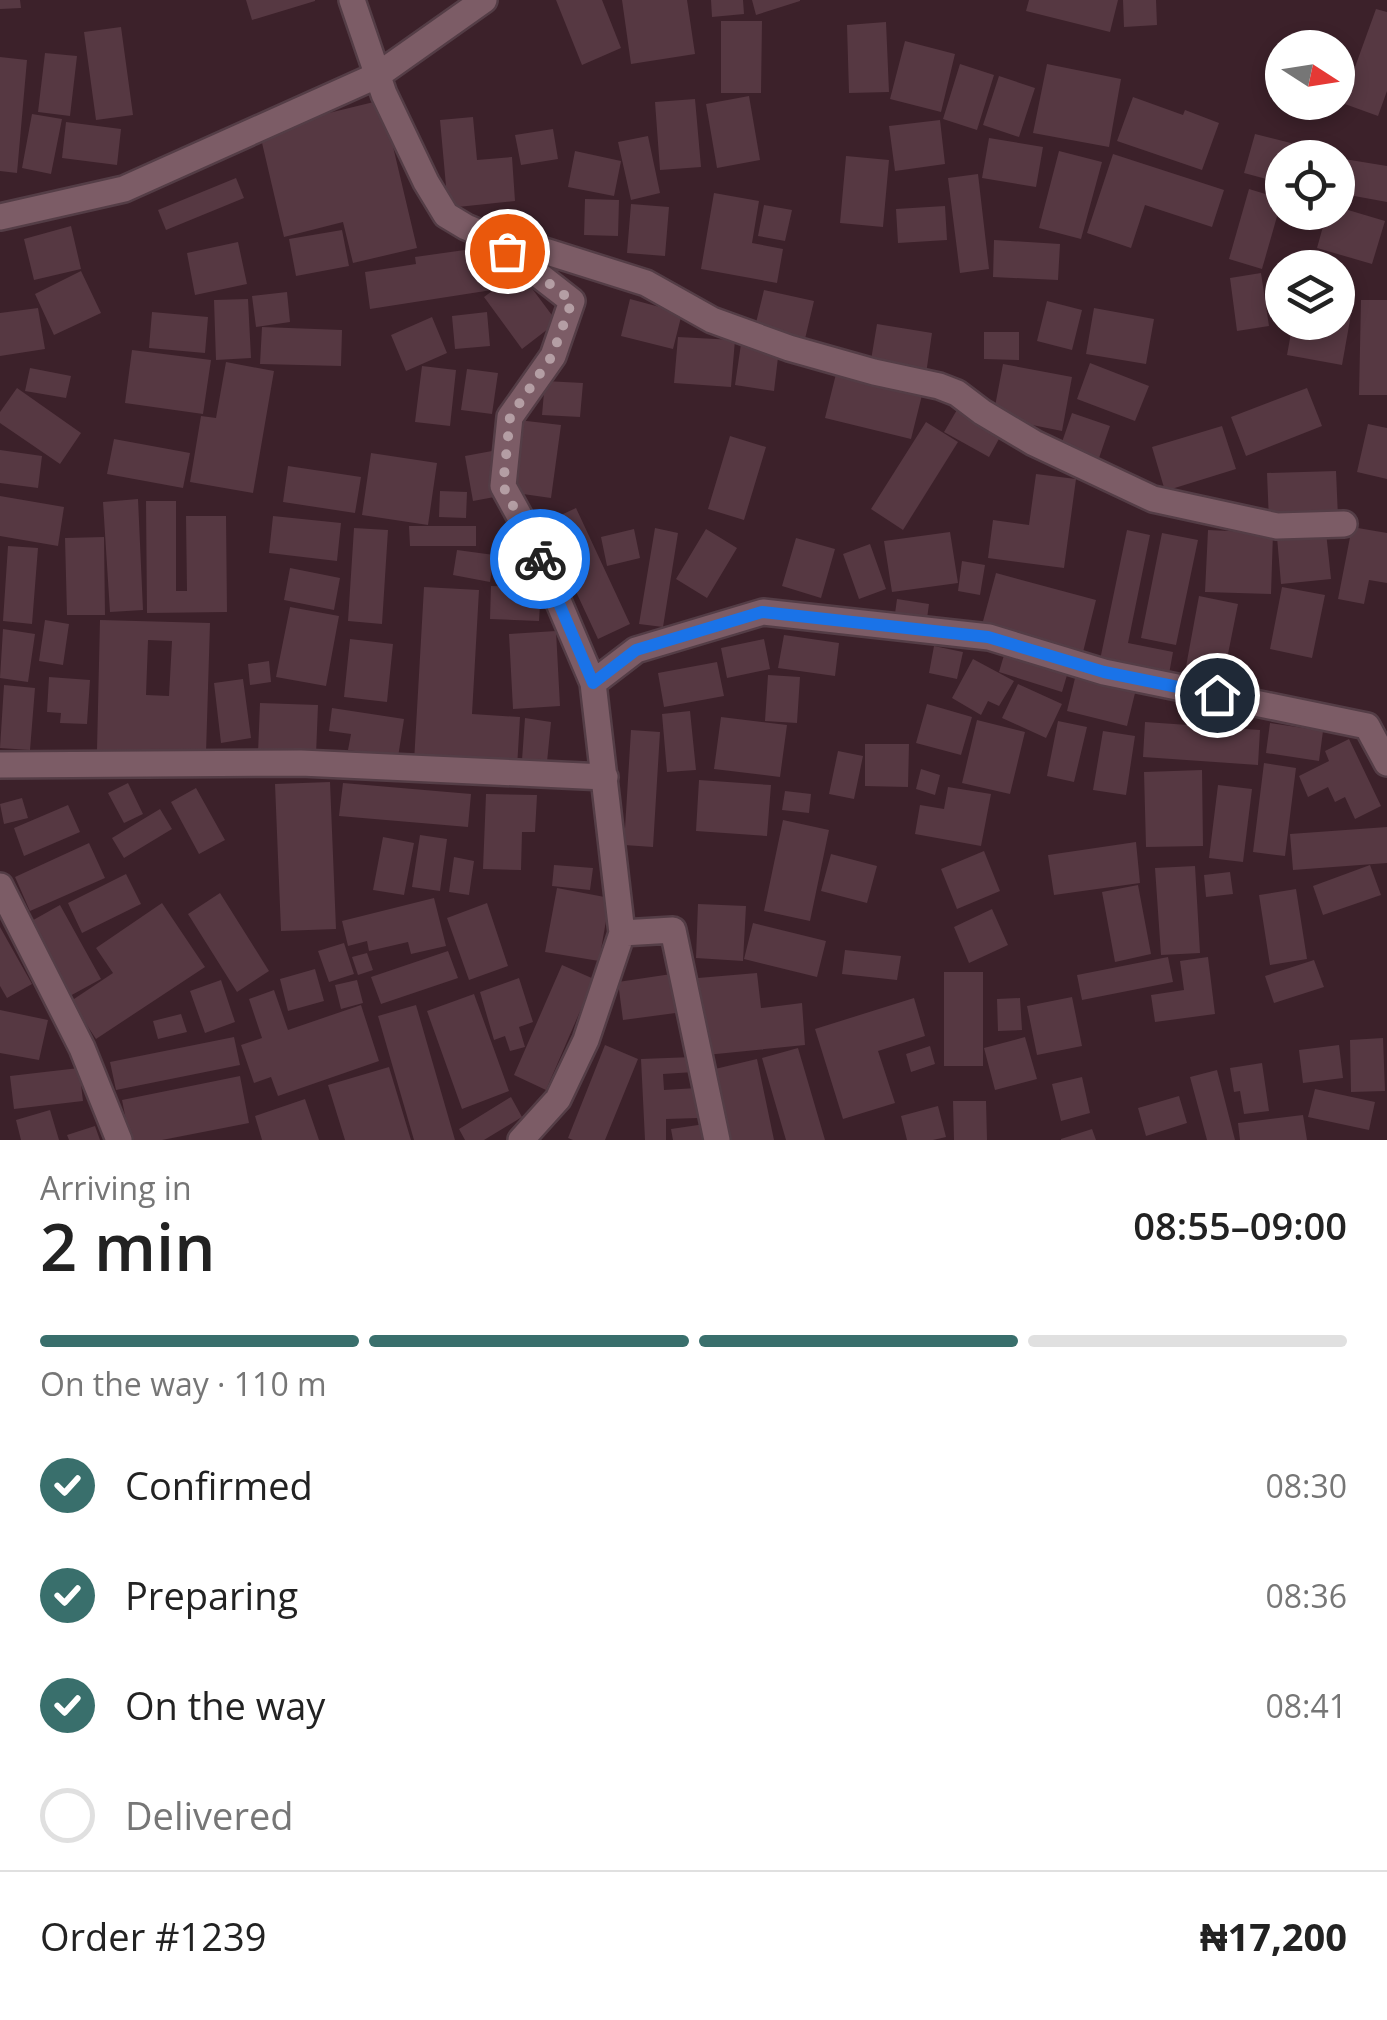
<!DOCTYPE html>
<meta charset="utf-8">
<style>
:root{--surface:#fff;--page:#f2f2f2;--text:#222;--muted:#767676;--line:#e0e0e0;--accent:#396f6c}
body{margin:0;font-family:"Open Sans",sans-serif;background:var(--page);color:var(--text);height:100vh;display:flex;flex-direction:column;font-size:38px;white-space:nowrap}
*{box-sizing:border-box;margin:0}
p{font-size:32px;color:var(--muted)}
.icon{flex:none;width:55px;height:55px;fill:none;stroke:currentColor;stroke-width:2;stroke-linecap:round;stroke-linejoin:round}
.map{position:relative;height:1140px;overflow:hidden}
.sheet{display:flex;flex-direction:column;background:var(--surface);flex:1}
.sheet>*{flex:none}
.needle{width:65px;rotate:102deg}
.buttons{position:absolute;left:1265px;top:30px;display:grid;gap:20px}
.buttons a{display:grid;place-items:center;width:90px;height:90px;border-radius:50%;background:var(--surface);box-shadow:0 5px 15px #0003;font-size:50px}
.pin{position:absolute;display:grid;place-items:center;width:85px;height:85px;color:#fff;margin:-42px;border:5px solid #fff;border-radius:50%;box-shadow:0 2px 10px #0007}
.courier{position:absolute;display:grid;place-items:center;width:100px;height:100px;margin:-50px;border:8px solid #1a73e8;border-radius:50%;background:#fff;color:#222;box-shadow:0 2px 12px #0007}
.head em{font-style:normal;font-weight:600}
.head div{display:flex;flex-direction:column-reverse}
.head{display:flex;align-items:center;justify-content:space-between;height:170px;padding:0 40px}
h1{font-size:65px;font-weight:600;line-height:75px}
.bar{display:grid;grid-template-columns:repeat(4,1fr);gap:15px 10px;align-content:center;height:120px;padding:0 40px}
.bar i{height:12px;border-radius:8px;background:var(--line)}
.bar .on{background:var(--accent)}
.bar p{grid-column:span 4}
.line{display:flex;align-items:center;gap:25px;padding:0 40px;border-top:2px solid var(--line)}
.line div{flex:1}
ol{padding:0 40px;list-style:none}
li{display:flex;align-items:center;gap:30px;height:110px}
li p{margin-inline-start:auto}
li .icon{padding:10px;border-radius:50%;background:var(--accent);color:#fff;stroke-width:4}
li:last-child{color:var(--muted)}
li i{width:55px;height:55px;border:5px solid var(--line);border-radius:50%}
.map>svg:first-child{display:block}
.building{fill:#563842;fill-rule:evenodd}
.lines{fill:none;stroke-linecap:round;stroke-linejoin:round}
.minor-casing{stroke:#543d46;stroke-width:30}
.minor{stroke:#7c5c66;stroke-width:25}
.done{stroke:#b49ea4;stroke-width:10;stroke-dasharray:0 18}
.route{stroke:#1a73e8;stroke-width:12}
</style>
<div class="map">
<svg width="1387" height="1140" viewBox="0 0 1387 1140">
<rect width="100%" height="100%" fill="#3c212a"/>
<!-- building -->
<path class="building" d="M0,0H20L21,8L0,9Z
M246,0H315V1L252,20Z
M556,0H602L621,48L582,65Z
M622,0H687L695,54L631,64Z
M711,0H743L744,14L712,17Z
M752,0H800V1L756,15Z
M1029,0H1118L1110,32L1026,11Z
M1123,0H1156L1157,25L1124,27Z
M1376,9L1387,12V91L1378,116L1342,103Z
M721,21H762L761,93H721Z
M886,22L889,92L849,93L847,25Z
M121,27L133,115L96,120L84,32Z
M905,41L955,54L941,112L890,99Z
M45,53L77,56L70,116L38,112Z
M0,57L27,60L17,173L0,171Z
M960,64L994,75L977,130L943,119Z
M1047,64L1121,79L1109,147L1033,133Z
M999,76L1035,88L1019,137L983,125Z
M749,96L760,160L717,168L706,104Z
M1133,97L1183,115L1185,110L1219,123L1202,170L1117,141Z
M695,99L701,167L660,170L655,102Z
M382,100L417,248L353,263L343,222L284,237L259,130Z
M32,114L62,119L51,174L22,168Z
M473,117L477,160L512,157L515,201L448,208L440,120Z
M940,120L945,164L895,171L889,126Z
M66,122L121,129L117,165L62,158Z
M553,129L558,159L521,165L515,135Z
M1255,134L1291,143L1287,158H1282L1281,183L1244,173Z
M648,136L660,193L631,200L618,142Z
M989,138L1043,147L1036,187L982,178Z
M1298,150L1328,156V158H1296Z
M575,151L621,161L614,196L568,187Z
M1059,151L1102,162L1081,239L1039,228Z
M1113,154L1224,190L1212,227L1145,205L1131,248L1087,233Z
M846,156L889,160L883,227L840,223Z
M1338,158L1387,166V202L1338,193Z
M978,174L989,269L960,273L948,178Z
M236,178L244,198L166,230L158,210Z
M1249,189L1282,199L1262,269L1229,259Z
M714,193L759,201L752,243L783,249L777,283L701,269Z
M585,199L619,200L618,236L584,235Z
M631,204L669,207L665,256L627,253Z
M764,205L792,210L785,241L758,236Z
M945,206L947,240L898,243L896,209Z
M1338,207L1385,221L1372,264L1317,248L1327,212H1338Z
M71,226L81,269L34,280L24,239Z
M342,230L349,266L296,276L289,239Z
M994,240L1060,244L1058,280L993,277Z
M238,242L247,284L195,295L187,253Z
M486,247L492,290L370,309L365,272L416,264L415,257Z
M81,271L101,313L54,335L35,294Z
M519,271L557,322L522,349L484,297Z
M1261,273L1269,326L1237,331L1230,278Z
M764,290L814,301L805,339L755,327Z
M287,292L290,322L256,327L252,296Z
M248,299L251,358L216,360L214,300Z
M630,299L682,313L673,349L621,336Z
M1338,300L1353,303L1342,365L1287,355L1293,322H1338Z
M1361,300H1387V395H1359Z
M1047,301L1082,310L1072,350L1037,341Z
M38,308L45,349L0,356V313Z
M1094,308L1154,319L1146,364L1086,354Z
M152,312L208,317L205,353L149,348Z
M487,312L490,346L455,349L452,316Z
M432,317L447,353L406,371L391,335Z
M877,324L932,333L926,374L870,366Z
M262,327L342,330L341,366L260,364Z
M984,332H1019V360L984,359Z
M678,337L735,340L731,387L674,383Z
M741,344L779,349L774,391L735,385Z
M132,350L211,360L203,414L125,403Z
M226,362L274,371L253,493L190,482L201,416L216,418Z
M1090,363L1149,386L1135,421L1077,399Z
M1003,364L1072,377L1062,431L993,417Z
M422,366L456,370L450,426L415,422Z
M30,368L71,376L66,398L25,391Z
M467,369L498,373L492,414L461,410Z
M836,374L922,395L911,439L825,418Z
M545,381L583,383L580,417L542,415Z
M17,388L81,433L60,464L0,423V412Z
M1307,388L1322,426L1246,456L1231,417Z
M961,403L1005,428L989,457L944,432Z
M1072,413L1110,426L1099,458L1061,445Z
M518,420L561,425L551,498L509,492Z
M926,422L958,442L903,530L871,509Z
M1368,424L1387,428V479L1357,472Z
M1222,426L1236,469L1165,491L1152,447Z
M730,436L766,447L744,520L708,509Z
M114,439L190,453L183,488L107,474Z
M0,450L42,456L38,488L0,483Z
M492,451L500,496L473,501L465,456Z
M371,453L437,463L428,525L362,515Z
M288,466L361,477L355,513L283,502Z
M1336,471L1338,517L1269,521L1267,473Z
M1036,474L1076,479L1064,568L988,558L993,520L1029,525Z
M440,491L467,492L466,518L439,517Z
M0,496L64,507L58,546L0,536Z
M138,499L143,610L110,612L103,502Z
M146,501H176V591H187L186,516H226L227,612L147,613Z
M576,508L630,624L598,639L544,523Z
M273,516L341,523L337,561L269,553Z
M409,526H476V546H410Z
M1352,527L1387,533V583L1369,580L1364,604L1338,599Z
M354,528L388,530L382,624L348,621Z
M655,528L678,533L663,627L639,624Z
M634,529L640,558L607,566L601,537Z
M706,529L737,548L707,598L676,579Z
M1127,530L1150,535L1128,643L1173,652L1169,674L1100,660Z
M1208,530L1273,533L1271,594L1205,592Z
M950,532L958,583L892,592L884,541Z
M1326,532L1331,579L1281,584L1277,537Z
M1162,533L1198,540L1176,645L1141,638Z
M104,537L105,615H67L65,538Z
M796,538L835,549L821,598L782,586Z
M870,544L886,589L859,599L843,554Z
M8,546L38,548L32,624L3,621Z
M457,550L494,555L490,582L453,575Z
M962,561L985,565L980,595L958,591Z
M290,568L340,578L334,610L284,600Z
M996,573L1096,600L1083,652L982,625Z
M491,586L541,587L539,621L490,619Z
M424,587L479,590L472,714L520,717L517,768L414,762Z
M1282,587L1325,595L1312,658L1270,649Z
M1199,596L1238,604L1223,679L1185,672Z
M897,599L929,604L926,626L894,621Z
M290,607L339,616L326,686L276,677Z
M45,620L69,624L63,665L39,661Z
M100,620L210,623L206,753L97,750ZM148,640L172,641L169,696L146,695Z
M3,629L35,634L28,682L0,678Z
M556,631L560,706L513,709L509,634Z
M784,635L839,643L835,676L778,668Z
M350,639L393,644L387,702L344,697Z
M764,639L770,669L727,678L721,648Z
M1007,645L1070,665L1062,692L999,672Z
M934,646L963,652L957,679L929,673Z
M973,659L1014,681L999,706L988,701L981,715L952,698Z
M269,661L271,682L250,685L248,664Z
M717,662L724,696L664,707L658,673Z
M1076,674L1136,689L1127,726L1067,711Z
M768,675L800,677L797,723L765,721Z
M49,677L90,680L87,724L60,723L61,713L47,712Z
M243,679L251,738L221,743L214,683Z
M1018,684L1062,704L1046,738L1002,718Z
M4,685L35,688L30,750L0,748Z
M260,703L318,705L316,755L258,753Z
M927,704L972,717L961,755L916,743Z
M332,708L404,719L398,757L348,750L351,734L329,731Z
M690,711L696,770L667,772L662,714Z
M721,717L787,725L780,777L714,769Z
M525,718L551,722L547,762L522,760Z
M977,720L1025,732L1010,794L962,783Z
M1058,721L1087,727L1074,782L1047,776Z
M1145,722L1260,730L1258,765L1143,757Z
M1270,723L1323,731L1319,761L1266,753Z
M631,730L660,732L653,847L624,845Z
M1103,731L1135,736L1126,795L1093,790Z
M1349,739L1381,806L1355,819L1345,797L1335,802L1328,787L1308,797L1299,776L1329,761L1325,751Z
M865,744H909L908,787L865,786Z
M838,751L863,756L854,799L829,794Z
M1264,763L1296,768L1285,856L1253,852Z
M921,769L940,775L935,795L916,789Z
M1202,770L1203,846L1146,847L1144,772Z
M699,780L771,785L767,836L696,831Z
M330,782L336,929L281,931L275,784Z
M128,783L143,814L124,823L108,793Z
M343,783L471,794L468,827L339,816Z
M1218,785L1252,789L1243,862L1209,858Z
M948,787L991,794L981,846L915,834L920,805L944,809Z
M196,788L225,840L199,854L171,802Z
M785,791L811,794L809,813L782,810Z
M486,794L537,795L535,832H522L521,870L483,869Z
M22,798L28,818L4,824L0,804Z
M68,805L80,832L24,856L14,828Z
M160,809L172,829L124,858L112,838Z
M783,820L829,830L810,921L764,911Z
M1387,827V863L1293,870L1290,834Z
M420,835L447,839L440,891L412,887Z
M383,837L414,843L404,895L373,890Z
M1136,842L1140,883L1054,895L1048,855Z
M89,843L105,878L30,911L15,877Z
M984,851L1000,891L957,909L941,869Z
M831,854L877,866L867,903L821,891Z
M454,857L474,861L469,895L449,892Z
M554,865L593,868L590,890L552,886Z
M1370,865L1381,895L1323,915L1313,886Z
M1195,866L1200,953L1161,955L1155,868Z
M1230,872L1233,894L1206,897L1204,875Z
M126,874L141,904L82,933L68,903Z
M1138,885L1151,954L1115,962L1102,892Z
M557,888L610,898L599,961L545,952Z
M1296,889L1307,959L1270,965L1259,895Z
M220,893L269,971L237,992L188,914Z
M434,898L446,946L411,954L408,942L369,951L367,941L348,946L342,921Z
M162,903L205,967L96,1039L71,1001L113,973L96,948Z
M487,903L508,966L469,980L447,918Z
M698,904L746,906L743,961L696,958Z
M60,905L101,979L68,997L28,923Z
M992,909L1008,945L969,963L954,927Z
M753,923L826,941L817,977L744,959Z
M0,927L32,984L7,998L0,986Z
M344,943L354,974L329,982L318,951Z
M845,950L901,956L897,980L842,974Z
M448,951L458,978L381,1004L371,977Z
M367,953L373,970L358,975L352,957Z
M1168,957L1173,982L1082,1000L1077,975Z
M1208,957L1215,1014L1155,1022L1151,995L1184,990L1180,961Z
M1314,960L1324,987L1274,1003L1265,976Z
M562,965L594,979L546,1090L514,1075Z
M315,969L324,1001L288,1011L280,979Z
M944,972H983V1066H944Z
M678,973L683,1012L623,1020L618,982Z
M757,973L761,1008L802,1003L805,1045L706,1055L698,978Z
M519,978L533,1022L519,1027L525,1047L510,1051L505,1036L494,1040L480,992Z
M221,980L235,1022L205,1033L190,991Z
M357,980L363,1003L341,1009L335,985Z
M274,990L288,1030L361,1005L379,1061L278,1096L271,1077L254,1083L241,1045L262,1038L249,999Z
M474,994L509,1091L462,1109L427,1011Z
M1072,997L1082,1046L1037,1055L1027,1006Z
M914,998L925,1036L878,1051L895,1103L843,1119L815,1029Z
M1020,998L1022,1030L998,1031L997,999Z
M416,1005L455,1140H414L378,1016Z
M0,1010L48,1020L39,1060L0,1053Z
M181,1014L187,1032L158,1039L153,1021Z
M234,1037L240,1065L116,1090L110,1062Z
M1025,1037L1037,1079L995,1090L984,1048Z
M1383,1038L1385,1091L1351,1092L1350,1040Z
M605,1045L638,1059L605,1140H573L568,1138Z
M1339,1045L1343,1078L1303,1083L1299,1050Z
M930,1046L935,1064L911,1072L906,1054Z
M798,1048L825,1140H786L762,1058Z
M693,1057L694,1072L663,1074L664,1090L697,1088L698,1118L666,1119V1140H645L641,1059Z
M757,1059L774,1140H730L715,1069Z
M1262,1063L1269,1111L1244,1114L1240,1091L1234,1092L1230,1068Z
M389,1067L411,1140H345L328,1085Z
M79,1068L83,1101L14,1109L10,1076Z
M1217,1070L1235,1140H1207L1190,1077Z
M240,1076L249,1123L162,1140H130L122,1100Z
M1082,1077L1090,1113L1061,1121L1052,1084Z
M1315,1089L1375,1102L1369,1130L1308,1117Z
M1179,1096L1187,1123L1146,1136L1138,1108Z
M511,1097L522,1117L484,1140H465L459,1129Z
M305,1099L319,1140H262L255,1116Z
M953,1101H986L987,1140H954Z
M938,1106L946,1137L933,1140H907L901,1116Z
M50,1110L59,1140H21L16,1120Z
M1303,1115L1307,1140H1240L1238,1123Z
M705,1124L708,1140H673L671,1129Z
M95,1126L100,1140H69L67,1135Z
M1092,1129L1096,1140H1061V1139Z"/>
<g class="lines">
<defs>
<path id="minor" d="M352,0L384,94L426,182L446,215L466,227L490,237L572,301L553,356L510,417L503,486L531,537L593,683L622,933L586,1040L558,1099L521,1140
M0,217L124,189L378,75L484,0
M499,239L532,247L646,283L712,320L789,348L874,372L939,386L957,393L982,412L1034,443L1153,499L1277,526L1344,524
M593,683L636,650L763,612L989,637L1104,672L1367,726L1387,763
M0,765L301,763L605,777
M0,886L82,1048L119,1140
M622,933L673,930L717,1140"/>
</defs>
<!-- minor casing -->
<use href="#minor" class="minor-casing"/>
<!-- minor -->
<use href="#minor" class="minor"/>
</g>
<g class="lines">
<!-- done -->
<path class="done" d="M507,251L572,301L552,356L510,417L503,486L540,559"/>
<!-- route -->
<path class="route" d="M540,559L593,683L636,650L762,612L988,637L1104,672L1217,695"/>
</g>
</svg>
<div class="buttons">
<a><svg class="needle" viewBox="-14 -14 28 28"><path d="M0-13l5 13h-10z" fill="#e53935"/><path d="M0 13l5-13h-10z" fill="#767676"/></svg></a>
<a><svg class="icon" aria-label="locate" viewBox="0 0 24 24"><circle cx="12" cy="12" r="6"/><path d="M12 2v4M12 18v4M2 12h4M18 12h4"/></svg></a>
<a><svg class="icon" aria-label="layers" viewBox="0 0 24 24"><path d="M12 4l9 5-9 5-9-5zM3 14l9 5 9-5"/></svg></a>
</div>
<div class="pin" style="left:507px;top:251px;background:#ea580c"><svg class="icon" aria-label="bag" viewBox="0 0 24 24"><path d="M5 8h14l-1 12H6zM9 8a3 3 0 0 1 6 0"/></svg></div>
<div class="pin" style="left:1217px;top:695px;background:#1f2937"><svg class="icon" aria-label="home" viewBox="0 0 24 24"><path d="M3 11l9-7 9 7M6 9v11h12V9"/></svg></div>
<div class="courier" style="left:540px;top:559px"><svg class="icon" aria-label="bike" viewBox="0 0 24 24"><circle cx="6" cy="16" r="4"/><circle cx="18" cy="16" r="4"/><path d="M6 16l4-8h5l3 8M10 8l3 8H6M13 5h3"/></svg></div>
</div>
<section class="sheet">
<div class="head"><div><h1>2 min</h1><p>Arriving in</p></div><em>08:55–09:00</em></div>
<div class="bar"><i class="on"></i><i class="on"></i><i class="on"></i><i></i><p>On the way · 110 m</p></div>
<ol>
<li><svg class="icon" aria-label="check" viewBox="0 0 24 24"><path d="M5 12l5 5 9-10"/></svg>Confirmed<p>08:30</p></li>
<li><svg class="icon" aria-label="check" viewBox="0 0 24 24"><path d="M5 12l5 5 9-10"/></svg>Preparing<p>08:36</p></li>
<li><svg class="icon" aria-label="check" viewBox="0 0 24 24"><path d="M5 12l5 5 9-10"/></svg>On the way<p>08:41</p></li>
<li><i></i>Delivered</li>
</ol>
<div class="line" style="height:130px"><div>Order #1239</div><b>₦17,200</b></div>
</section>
